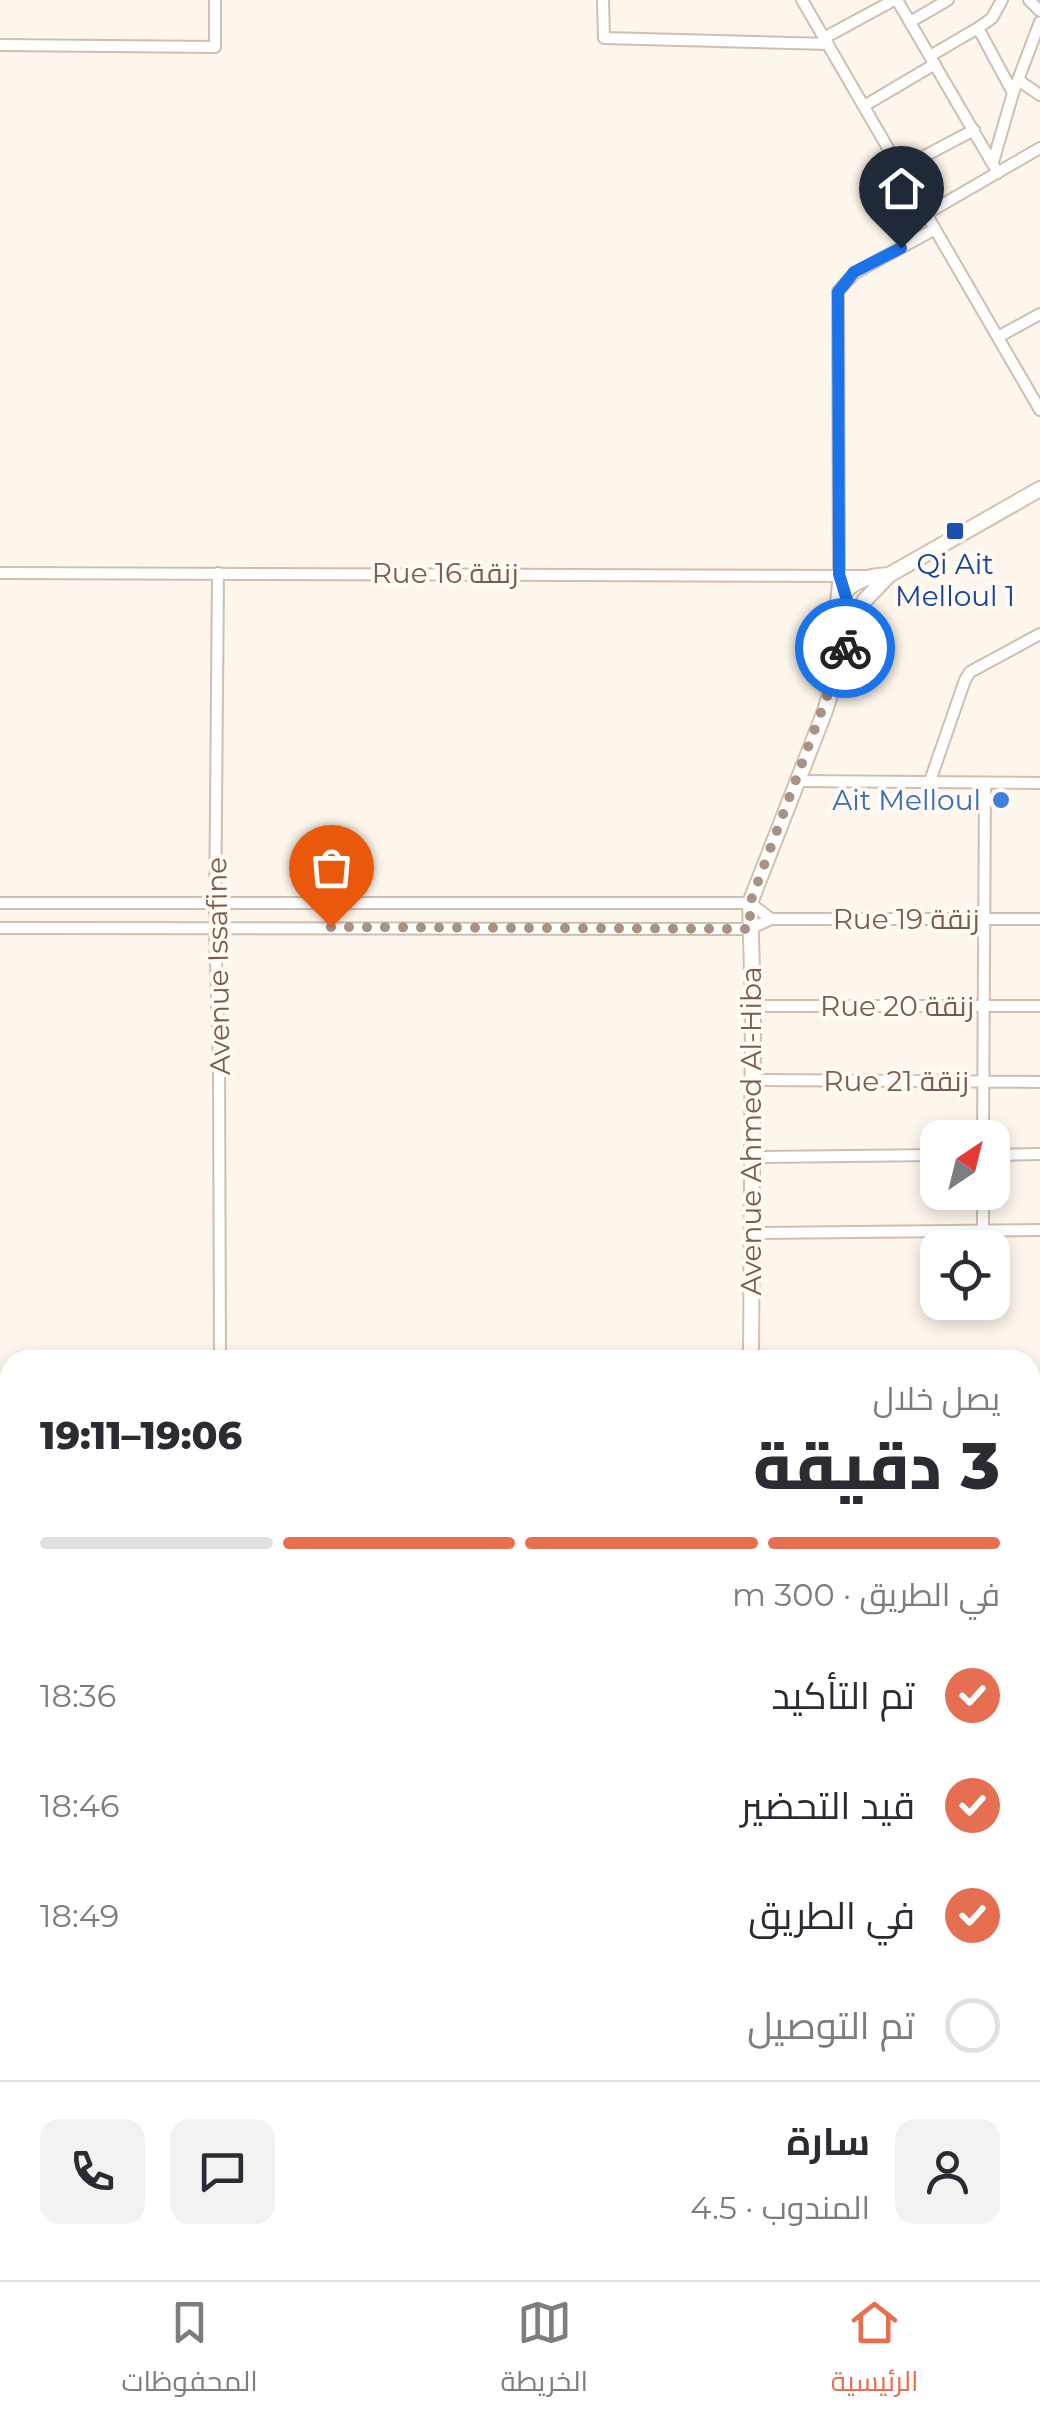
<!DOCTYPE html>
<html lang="ar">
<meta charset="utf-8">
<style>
:root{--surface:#fff;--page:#f2f2f3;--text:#2b2b33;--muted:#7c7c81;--line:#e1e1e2;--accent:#e76f51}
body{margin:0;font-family:Montserrat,Cairo,sans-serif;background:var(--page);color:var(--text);direction:rtl;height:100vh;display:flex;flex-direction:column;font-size:38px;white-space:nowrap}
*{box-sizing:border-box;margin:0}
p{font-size:32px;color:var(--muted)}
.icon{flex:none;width:55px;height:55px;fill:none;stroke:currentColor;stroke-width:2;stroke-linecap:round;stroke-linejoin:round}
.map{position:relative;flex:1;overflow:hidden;direction:ltr}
.details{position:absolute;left:0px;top:1350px;width:1040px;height:930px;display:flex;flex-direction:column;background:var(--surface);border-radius:30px 30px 0 0;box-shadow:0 5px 15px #0003;direction:rtl}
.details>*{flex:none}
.needle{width:65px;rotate:35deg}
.controls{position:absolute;left:920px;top:1120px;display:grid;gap:20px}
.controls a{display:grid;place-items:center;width:90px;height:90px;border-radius:20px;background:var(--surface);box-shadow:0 5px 15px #0003;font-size:50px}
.pin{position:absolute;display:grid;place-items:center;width:85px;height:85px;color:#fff;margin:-102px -42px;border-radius:50% 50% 50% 0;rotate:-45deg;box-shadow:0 0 10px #0007}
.pin .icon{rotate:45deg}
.courier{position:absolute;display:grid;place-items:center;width:100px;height:100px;margin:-50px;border:8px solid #1a73e8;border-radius:50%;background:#fff;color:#222;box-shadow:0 2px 12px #0007}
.overview em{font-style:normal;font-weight:800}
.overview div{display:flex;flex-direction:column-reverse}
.overview{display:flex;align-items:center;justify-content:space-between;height:170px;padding:0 40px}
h1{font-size:65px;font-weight:800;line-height:75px}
.bar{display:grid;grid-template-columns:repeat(4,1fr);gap:15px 10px;align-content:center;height:120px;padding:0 40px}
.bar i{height:12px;border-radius:8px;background:var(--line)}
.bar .current{background:var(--accent)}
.bar p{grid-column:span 4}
.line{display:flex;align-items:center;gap:25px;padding:0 40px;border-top:2px solid var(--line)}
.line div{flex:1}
.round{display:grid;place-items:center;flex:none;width:105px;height:105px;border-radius:20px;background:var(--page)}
ol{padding:0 40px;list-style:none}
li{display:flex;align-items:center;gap:30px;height:110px}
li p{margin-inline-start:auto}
li .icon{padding:10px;border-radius:50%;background:var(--accent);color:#fff;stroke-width:4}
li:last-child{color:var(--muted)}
li i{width:55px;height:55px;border:5px solid var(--line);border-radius:50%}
.dock{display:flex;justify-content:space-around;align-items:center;height:140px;border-top:2px solid var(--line);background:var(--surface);font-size:28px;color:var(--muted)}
.dock a{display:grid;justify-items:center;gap:5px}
.dock .current{color:var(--accent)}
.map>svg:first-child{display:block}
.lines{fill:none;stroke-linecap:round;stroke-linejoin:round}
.street-casing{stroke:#d1beb0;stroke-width:14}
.secondary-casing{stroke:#d6c0b0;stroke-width:18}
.highway-casing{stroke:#dad1cd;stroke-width:21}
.street{stroke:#fff;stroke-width:10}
.secondary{stroke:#fff;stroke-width:14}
.highway{stroke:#f7b7a3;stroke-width:18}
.done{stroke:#a89285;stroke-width:10;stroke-dasharray:0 18}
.route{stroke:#1a73e8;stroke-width:12}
.transit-dot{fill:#1a4fb4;stroke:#fffaf3;stroke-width:4}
.shop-dot{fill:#3f7fe0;stroke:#fffaf3;stroke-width:4}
.labels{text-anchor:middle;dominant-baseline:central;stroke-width:8;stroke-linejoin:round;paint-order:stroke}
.transit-label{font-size:28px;fill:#164399;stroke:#fffaf3}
.street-label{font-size:28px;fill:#7a5c4d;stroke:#fffaf3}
.shop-label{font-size:28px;fill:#366cbe;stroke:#fffaf3;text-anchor:end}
</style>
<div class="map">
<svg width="1040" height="2280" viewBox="0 0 1040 2280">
<rect width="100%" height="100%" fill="#fdf6ec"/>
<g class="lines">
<defs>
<path id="street" d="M603,0L604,38L828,44
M802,0L1040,410
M897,0L998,173
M1002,0L992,18L978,28L1013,93
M1029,0L1040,11
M910,22L948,0
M824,38L894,0
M0,45L215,47V0
M930,56L978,28
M1018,80L1040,95
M864,106L935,64
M993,162L1013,93L1040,22
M900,169L974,130
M926,214L1040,148
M998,337L1040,314
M0,573L869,576
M218,573L215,927L219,1062L220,1360
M836,603L839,574L838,291L855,273L935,229
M796,781L1040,783
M930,781L965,680L970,672L1040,634
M0,903H750L771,919
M0,928L750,929L771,919H1040
M753,1006H1040
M753,1080L1040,1082
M983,1138L985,783
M992,1155L1040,1154
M753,1157L938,1155
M983,1230V1192
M751,1233L1040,1230"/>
<path id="secondary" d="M834,668C835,619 827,577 889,575
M751,1360L753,1006L750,903L825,711L853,620L865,600L889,575L1040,489
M0,1903H10"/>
<path id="highway" d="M1030,1704L1040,1690
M1030,1726L1040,1712
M490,2280L505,2270
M514,2280L529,2270"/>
</defs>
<!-- street casing -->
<use href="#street" class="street-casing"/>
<!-- secondary casing -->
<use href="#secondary" class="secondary-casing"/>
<!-- highway casing -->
<use href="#highway" class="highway-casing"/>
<!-- street -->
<use href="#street" class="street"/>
<!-- secondary -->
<use href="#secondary" class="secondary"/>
<!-- highway -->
<use href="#highway" class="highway"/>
</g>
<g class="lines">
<!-- done -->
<path class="done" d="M331,927L750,929V903L845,648"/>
<!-- route -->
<path class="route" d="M845,648L853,620L839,574L838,292L854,272L901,248"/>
</g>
<!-- markers -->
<rect class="transit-dot" x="945" y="521" width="20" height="20" rx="5"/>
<circle class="shop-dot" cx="1001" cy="800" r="10"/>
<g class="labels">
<!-- transit labels -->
<g class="transit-label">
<text x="955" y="564">Qi Ait<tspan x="955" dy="32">Melloul 1</tspan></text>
</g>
<!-- street labels -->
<g class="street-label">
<text x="445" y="573">Rue 16 زنقة</text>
<text x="906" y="919">Rue 19 زنقة</text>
<text transform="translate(218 966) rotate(-91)">Avenue Issafine</text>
<text x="897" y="1006">Rue 20 زنقة</text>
<text x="896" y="1081">Rue 21 زنقة</text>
<text transform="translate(751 1131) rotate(-90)">Avenue Ahmed Al-Hiba</text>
</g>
<!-- shop labels -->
<g class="shop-label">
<text x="981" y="800">Ait Melloul</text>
</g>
</g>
</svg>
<div class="controls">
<a><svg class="needle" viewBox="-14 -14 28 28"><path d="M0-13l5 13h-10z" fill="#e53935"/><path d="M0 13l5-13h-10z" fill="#7c7c81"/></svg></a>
<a><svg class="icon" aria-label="locate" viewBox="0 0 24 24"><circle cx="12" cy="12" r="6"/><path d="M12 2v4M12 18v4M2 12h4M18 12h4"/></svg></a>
</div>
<div class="pin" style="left:331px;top:927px;background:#ea580c"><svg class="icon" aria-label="bag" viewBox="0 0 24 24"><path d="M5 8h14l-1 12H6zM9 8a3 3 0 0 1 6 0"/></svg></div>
<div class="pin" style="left:901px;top:248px;background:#1f2937"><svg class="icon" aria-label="home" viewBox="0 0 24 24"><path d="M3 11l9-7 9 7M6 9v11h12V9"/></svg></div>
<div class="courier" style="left:845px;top:648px"><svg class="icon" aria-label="bike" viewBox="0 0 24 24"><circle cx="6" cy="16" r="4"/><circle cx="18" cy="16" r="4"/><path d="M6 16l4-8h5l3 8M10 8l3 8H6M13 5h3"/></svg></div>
<section class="details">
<div class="overview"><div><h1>3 دقيقة</h1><p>يصل خلال</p></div><em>19:06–19:11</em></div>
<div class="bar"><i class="current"></i><i class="current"></i><i class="current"></i><i></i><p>في الطريق · 300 m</p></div>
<ol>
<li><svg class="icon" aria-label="check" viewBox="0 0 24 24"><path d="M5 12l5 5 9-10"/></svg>تم التأكيد<p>18:36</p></li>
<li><svg class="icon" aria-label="check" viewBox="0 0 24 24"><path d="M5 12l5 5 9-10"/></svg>قيد التحضير<p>18:46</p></li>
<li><svg class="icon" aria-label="check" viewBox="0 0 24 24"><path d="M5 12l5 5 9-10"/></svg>في الطريق<p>18:49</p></li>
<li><i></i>تم التوصيل</li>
</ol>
<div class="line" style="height:180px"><a class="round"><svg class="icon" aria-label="person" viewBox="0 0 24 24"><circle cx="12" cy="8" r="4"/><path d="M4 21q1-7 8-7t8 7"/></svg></a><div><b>سارة</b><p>المندوب · 4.5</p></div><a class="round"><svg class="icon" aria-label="chat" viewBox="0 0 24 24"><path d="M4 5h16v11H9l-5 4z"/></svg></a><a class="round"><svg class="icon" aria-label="phone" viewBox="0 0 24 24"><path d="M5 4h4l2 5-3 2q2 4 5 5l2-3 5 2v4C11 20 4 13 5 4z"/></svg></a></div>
</section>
</div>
<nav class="dock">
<a class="current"><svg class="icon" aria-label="home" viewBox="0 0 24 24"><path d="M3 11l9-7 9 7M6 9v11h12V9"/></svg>الرئيسية</a>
<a><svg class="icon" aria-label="map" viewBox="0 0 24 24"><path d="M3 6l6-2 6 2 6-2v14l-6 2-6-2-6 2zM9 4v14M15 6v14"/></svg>الخريطة</a>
<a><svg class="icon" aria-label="saved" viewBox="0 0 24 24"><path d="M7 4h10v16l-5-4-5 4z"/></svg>المحفوظات</a>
</nav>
